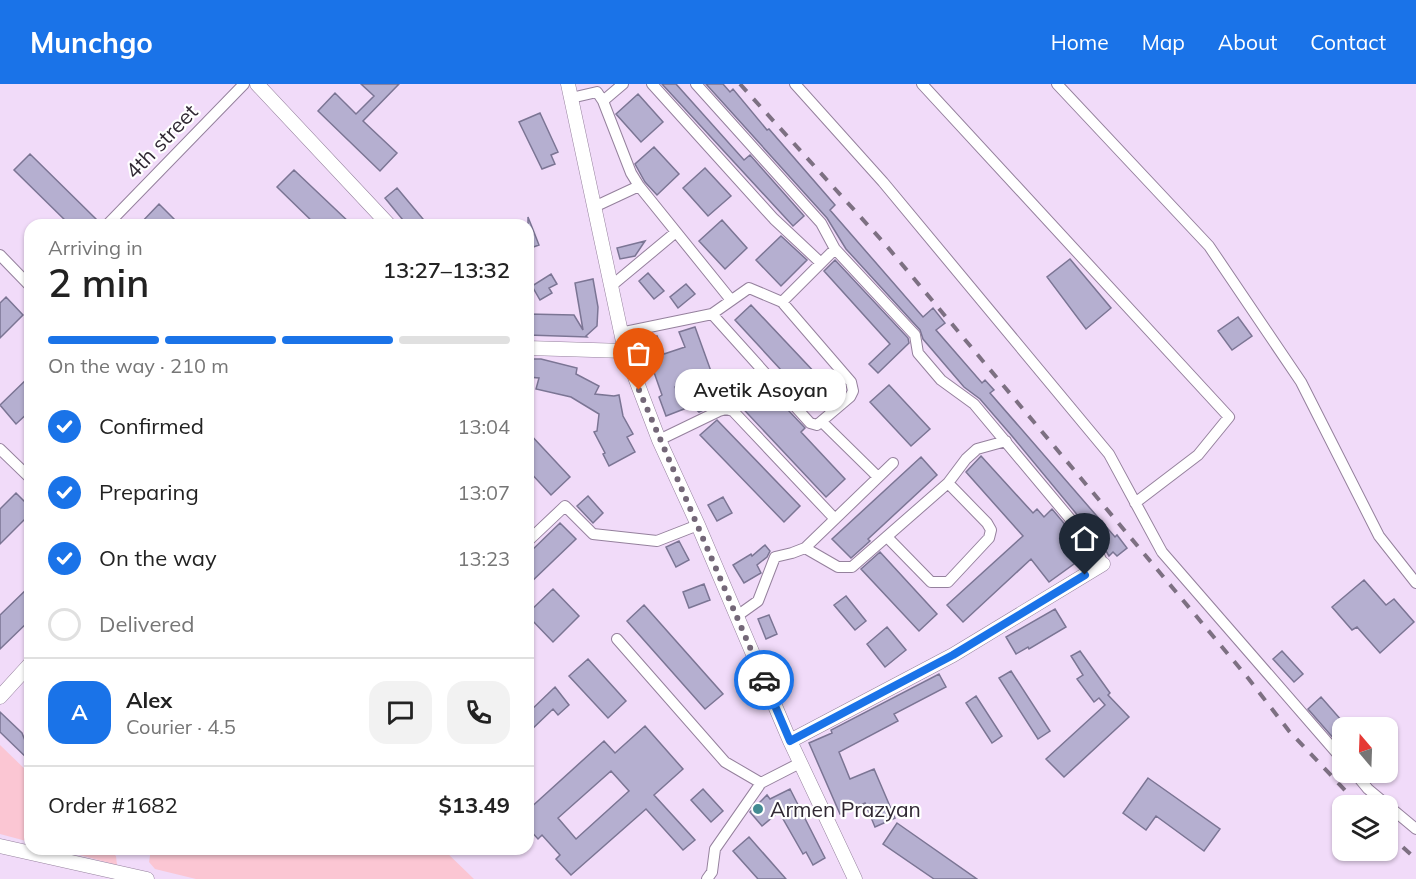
<!DOCTYPE html>
<meta charset="utf-8">
<style>
:root{--surface:#fff;--page:#f2f2f2;--text:#222;--muted:#767676;--line:#e0e0e0;--accent:#1a73e8}
body{margin:0;font-family:Mulish,sans-serif;background:var(--page);color:var(--text);height:100vh;display:flex;flex-direction:column;font-size:22px;white-space:nowrap}
*{box-sizing:border-box;margin:0}
p{font-size:20px;color:var(--muted)}
.icon{flex:none;width:33px;height:33px;fill:none;stroke:currentColor;stroke-width:2;stroke-linecap:round;stroke-linejoin:round}
.map{position:relative;flex:1;overflow:hidden}
.panel{position:absolute;left:24px;top:135px;width:510px;height:636px;display:flex;flex-direction:column;background:var(--surface);border-radius:18px;box-shadow:0 2px 4px #0004}
.panel>*{flex:none}
.needle{width:39px;rotate:341deg}
.fabs{position:absolute;left:1332px;top:633px;display:grid;gap:12px}
.fabs a{display:grid;place-items:center;width:66px;height:66px;border-radius:12px;background:var(--surface);box-shadow:0 2px 4px #0004;font-size:30px}
.pin{position:absolute;display:grid;place-items:center;width:51px;height:51px;color:#fff;margin:-62px -26px;border-radius:50% 50% 50% 0;rotate:-45deg;box-shadow:0 0 6px #0007}
.pin .icon{rotate:45deg}
.courier{position:absolute;display:grid;place-items:center;width:60px;height:60px;margin:-30px;border:4px solid #1a73e8;border-radius:50%;background:#fff;color:#222;box-shadow:0 2px 8px #0007}
.bubble{position:absolute;height:42px;border-radius:18px;background:var(--surface);box-shadow:0 2px 4px #0004;font-size:20px;font-weight:600;line-height:42px;text-align:center}
.overview em{font-style:normal;font-weight:600}
.overview div{display:flex;flex-direction:column-reverse}
.overview{display:flex;align-items:center;justify-content:space-between;height:102px;padding:0 24px}
h1{font-size:39px;font-weight:600;line-height:45px}
.bar{display:grid;grid-template-columns:repeat(4,1fr);gap:9px 6px;align-content:center;height:72px;padding:0 24px}
.bar i{height:8px;border-radius:4px;background:var(--line)}
.bar .selected{background:var(--accent)}
.bar p{grid-column:span 4}
.line{display:flex;align-items:center;gap:15px;padding:0 24px;border-top:2px solid var(--line)}
.line div{flex:1}
.round{display:grid;place-items:center;flex:none;width:63px;height:63px;border-radius:18px;background:var(--page)}
ol{padding:0 24px;list-style:none}
li{display:flex;align-items:center;gap:18px;height:66px}
li p{margin-inline-start:auto}
li .icon{padding:6px;border-radius:50%;background:var(--accent);color:#fff;stroke-width:4}
li:last-child{color:var(--muted)}
li i{width:33px;height:33px;border:3px solid var(--line);border-radius:50%}
header{display:flex;align-items:center;gap:36px;box-sizing:border-box;height:84px;padding:0 30px;background:var(--accent);color:#fff}
header strong{font-size:28px}
nav{display:flex;gap:33px;margin-inline-start:auto;font-size:21px}
.map>svg:first-child{display:block}
.green{fill:#fbc6d3}
.building{fill:#b5afd0;stroke:#7b7594;stroke-width:1.5;fill-rule:evenodd}
.lines{fill:none;stroke-linecap:round;stroke-linejoin:round}
.minor-casing{stroke:#95819d;stroke-width:12}
.tertiary-casing{stroke:#95819d;stroke-width:15}
.minor{stroke:#fff;stroke-width:10}
.tertiary{stroke:#fff;stroke-width:14}
.rail{stroke:#7d7082;stroke-width:4;stroke-dasharray:10 10;stroke-linecap:butt}
.done{stroke:#746778;stroke-width:6;stroke-dasharray:0 10.8}
.route{stroke:#1a73e8;stroke-width:8}
.poi-dot{fill:#438b92;stroke:#fff;stroke-width:2}
.labels{text-anchor:middle;dominant-baseline:central;stroke-width:4.5;stroke-linejoin:round;paint-order:stroke}
.street-label{font-size:21px;fill:#302833;stroke:#fff}
.poi-label{font-size:21px;fill:#302833;stroke:#fff;text-anchor:start}
</style>
<header>
<strong>Munchgo</strong>
<nav><a>Home</a><a>Map</a><a>About</a><a>Contact</a></nav>
</header>
<div class="map">
<svg width="1416" height="795" viewBox="0 0 1416 795">
<rect width="100%" height="100%" fill="#f1dbf9"/>
<!-- green -->
<path class="green" d="M0,661L30,690V758L0,750Z
M57,765H109L116,772L117,781Z
M151,765H443L474,795H196L155,785L149,778Z"/>
<!-- building -->
<path class="building" d="M361,0H399L363,37L397,69L380,87L318,27L335,9L356,30L374,12Z
M662,0H676L744,76L750,71L804,132L793,142Z
M706,0H723L730,8L733,5L767,46L769,45L835,121L830,126L923,233L933,224L945,239L936,246L982,299L985,296L994,306L990,309L1115,453L1117,451L1127,464L1117,472L1113,468L1109,472L1103,462L1012,352L980,315L964,303L923,255L920,246L846,165L827,134Z
M638,10L663,38L641,58L616,30Z
M540,29L558,68L551,71L555,80L542,85L519,38Z
M654,63L679,90L657,111L645,98L635,80Z
M30,70L97,136L92,141H70L14,86Z
M705,84L731,112L708,132L683,104Z
M294,86L352,141H316L277,103Z
M397,104L428,141H407L385,114Z
M159,120L180,141H139Z
M528,133L539,161L528,165Z
M722,136L747,164L725,185L699,157Z
M781,152L807,176L781,202L756,176Z
M645,157L635,172L620,175L617,164Z
M1070,175L1111,224L1086,245L1047,193Z
M835,176L908,254L909,259L878,289L869,280L890,260L824,187Z
M648,189L664,207L654,215L639,197Z
M551,190L557,200L549,204L552,209L540,216L532,202Z
M593,195L598,223L597,242L586,252L587,253L528,251V230L574,231L583,246L575,199Z
M686,200L695,210L678,224L670,213Z
M6,213L23,231L0,254V219Z
M751,221L834,309L817,325L735,236Z
M1238,233L1252,252L1232,266L1218,247Z
M695,243L712,290L675,303L684,325L666,332L659,313L662,311L643,257L657,252L664,270L685,263L679,248Z
M529,275H541L577,284L576,290L599,302L595,310L614,312L619,311L623,332L633,350L627,353L635,368L609,382L603,370L605,369L594,348L597,347L599,330L571,313L536,305L539,294L528,293Z
M30,292V327L16,340L0,321Z
M708,301L718,310L706,325L699,328L691,321Z
M747,301L762,317L771,308L805,344L801,348L845,395L826,413L733,314Z
M889,301L930,345L911,362L870,318Z
M717,336L800,422L784,438L700,351Z
M528,348L570,393L551,411L528,386Z
M981,372L1033,429L1037,425L1044,433L1052,425L1089,469L1049,498L1031,475L963,538L947,521L1023,452L966,388Z
M921,373L937,391L868,455L870,457L851,474L832,455Z
M16,409L30,423V430L0,460V425Z
M588,412L603,429L593,439L577,422Z
M723,413L732,429L717,437L708,421Z
M560,439L576,455L528,501V470Z
M679,457L689,476L676,483L666,463Z
M765,461L770,467L767,473L757,481L761,489L744,499L733,481L751,470L752,472Z
M880,468L937,530L919,547L861,485Z
M1364,496L1386,521L1394,515L1414,538L1380,569L1357,543L1352,546L1332,523Z
M704,500L710,516L689,524L683,508Z
M30,502V536L0,565V531Z
M553,505L579,532L553,558L528,532V529Z
M846,512L866,537L855,546L834,521Z
M644,521L723,610L705,625L627,537Z
M1055,525L1066,543L1029,565L1028,563L1016,570L1006,553Z
M769,531L777,550L766,555L758,535Z
M887,543L906,566L885,583L867,560Z
M1080,567L1110,609L1108,611L1129,633L1064,693L1046,675L1105,621L1099,614L1094,618L1077,595L1083,591L1071,572Z
M1282,567L1303,590L1294,598L1273,575Z
M588,575L626,617L608,634L569,592Z
M1011,587L1050,647L1038,655L999,594Z
M939,590L946,603L894,630L898,637L839,668L850,695L874,685L895,734L875,743L865,719L840,730L809,659L832,649L831,646Z
M555,603L569,621L558,631L553,625L528,649V629Z
M976,612L1002,652L992,659L966,619Z
M1321,613L1342,637V664L1308,625Z
M0,628L22,649L26,659L30,663V677L0,648Z
M645,642L683,685L654,711L695,756L683,766L646,725L571,791L556,775L560,771L542,751L538,755L528,744V726L604,657L615,669ZM611,687L629,707L576,755L558,734Z
M1148,694L1220,745L1204,767L1156,732L1146,746L1123,729Z
M703,705L723,727L711,738L691,716Z
M790,705L825,774L813,781L806,768L803,770L779,728L762,742L750,728L767,711L770,715Z
M897,739L977,795H934L883,760Z
M749,753L786,795H758L733,767Z"/>
<g class="lines">
<defs>
<path id="minor" d="M652,0L774,135L821,179
M696,0L821,139L835,165L915,251L918,269L941,296L974,320L1097,467L1103,480
M795,0L883,98L1109,370L1162,468L1342,675
M922,0L1229,333L1198,371L1135,419
M1057,0L1209,162L1301,298L1379,452L1416,499
M571,14L597,8L603,17L631,89L639,102L731,216
M603,17L623,0
M594,123L639,102
M107,141L244,0
M0,171L30,202
M610,203L676,148
M712,230L810,339L817,341L850,313L853,307L851,298L782,218
M620,249L712,230L749,204L782,218L835,165
M822,338L878,393
M659,356L719,327L726,325L733,327L835,435
M0,365L30,394
M887,453L931,498H948L989,454L991,446L987,439L948,399
M528,457L565,422L593,450L657,457L698,441
M805,464L838,483H852L948,399L966,375L977,365L1006,357
M737,532L758,517L775,473L792,469L805,464L893,379
M617,555L725,678L761,699L800,679
M1354,688L1368,705L1416,745
M707,795L712,788L715,765L761,699"/>
<path id="tertiary" d="M257,0L389,141
M568,0L625,267L659,356L698,441L790,657L855,795
M528,264L625,267
M0,613L30,580
M790,657L953,571L1103,480
M0,762L147,795"/>
</defs>
<!-- minor casing -->
<use href="#minor" class="minor-casing"/>
<!-- tertiary casing -->
<use href="#tertiary" class="tertiary-casing"/>
<!-- minor -->
<use href="#minor" class="minor"/>
<!-- tertiary -->
<use href="#tertiary" class="tertiary"/>
<!-- rail -->
<path class="rail" d="M740,0L885,160L1248,594L1289,647L1360,722
M1388,750L1416,775"/>
</g>
<g class="lines">
<!-- done -->
<path class="done" d="M639,306L764,596"/>
<!-- route -->
<path class="route" d="M764,596L790,657L953,571L1085,491"/>
</g>
<!-- markers -->
<circle class="poi-dot" cx="758" cy="725" r="6"/>
<g class="labels">
<!-- street labels -->
<g class="street-label">
<text transform="translate(161 57) rotate(-46)">4th street</text>
</g>
<!-- poi labels -->
<g class="poi-label">
<text x="770" y="725">Armen Prazyan</text>
</g>
</g>
</svg>
<div class="fabs">
<a><svg class="needle" viewBox="-14 -14 28 28"><path d="M0-13l5 13h-10z" fill="#e53935"/><path d="M0 13l5-13h-10z" fill="#767676"/></svg></a>
<a><svg class="icon" aria-label="layers" viewBox="0 0 24 24"><path d="M12 4l9 5-9 5-9-5zM3 14l9 5 9-5"/></svg></a>
</div>
<div class="pin" style="left:639px;top:306px;background:#ea580c"><svg class="icon" aria-label="bag" viewBox="0 0 24 24"><path d="M5 8h14l-1 12H6zM9 8a3 3 0 0 1 6 0"/></svg></div>
<div class="pin" style="left:1085px;top:491px;background:#1f2937"><svg class="icon" aria-label="home" viewBox="0 0 24 24"><path d="M3 11l9-7 9 7M6 9v11h12V9"/></svg></div>
<div class="courier" style="left:764px;top:596px"><svg class="icon" aria-label="car" viewBox="0 0 24 24"><path d="M5 17H2v-5l4-1 3-4h7l3 4 3 1v5h-3M9 17h6M6 11h13"/><circle cx="7" cy="17" r="2"/><circle cx="17" cy="17" r="2"/></svg></div>
<div class="bubble" style="left:675px;top:285px;width:171px">Avetik Asoyan</div>
<section class="panel">
<div class="overview"><div><h1>2 min</h1><p>Arriving in</p></div><em>13:27–13:32</em></div>
<div class="bar"><i class="selected"></i><i class="selected"></i><i class="selected"></i><i></i><p>On the way · 210 m</p></div>
<ol>
<li><svg class="icon" aria-label="check" viewBox="0 0 24 24"><path d="M5 12l5 5 9-10"/></svg>Confirmed<p>13:04</p></li>
<li><svg class="icon" aria-label="check" viewBox="0 0 24 24"><path d="M5 12l5 5 9-10"/></svg>Preparing<p>13:07</p></li>
<li><svg class="icon" aria-label="check" viewBox="0 0 24 24"><path d="M5 12l5 5 9-10"/></svg>On the way<p>13:23</p></li>
<li><i></i>Delivered</li>
</ol>
<div class="line" style="height:108px"><b class="round" style="background:var(--accent);color:#fff">A</b><div><b>Alex</b><p>Courier · 4.5</p></div><a class="round"><svg class="icon" aria-label="chat" viewBox="0 0 24 24"><path d="M4 5h16v11H9l-5 4z"/></svg></a><a class="round"><svg class="icon" aria-label="phone" viewBox="0 0 24 24"><path d="M5 4h4l2 5-3 2q2 4 5 5l2-3 5 2v4C11 20 4 13 5 4z"/></svg></a></div>
<div class="line" style="height:78px"><div>Order #1682</div><b>$13.49</b></div>
</section>
</div>
